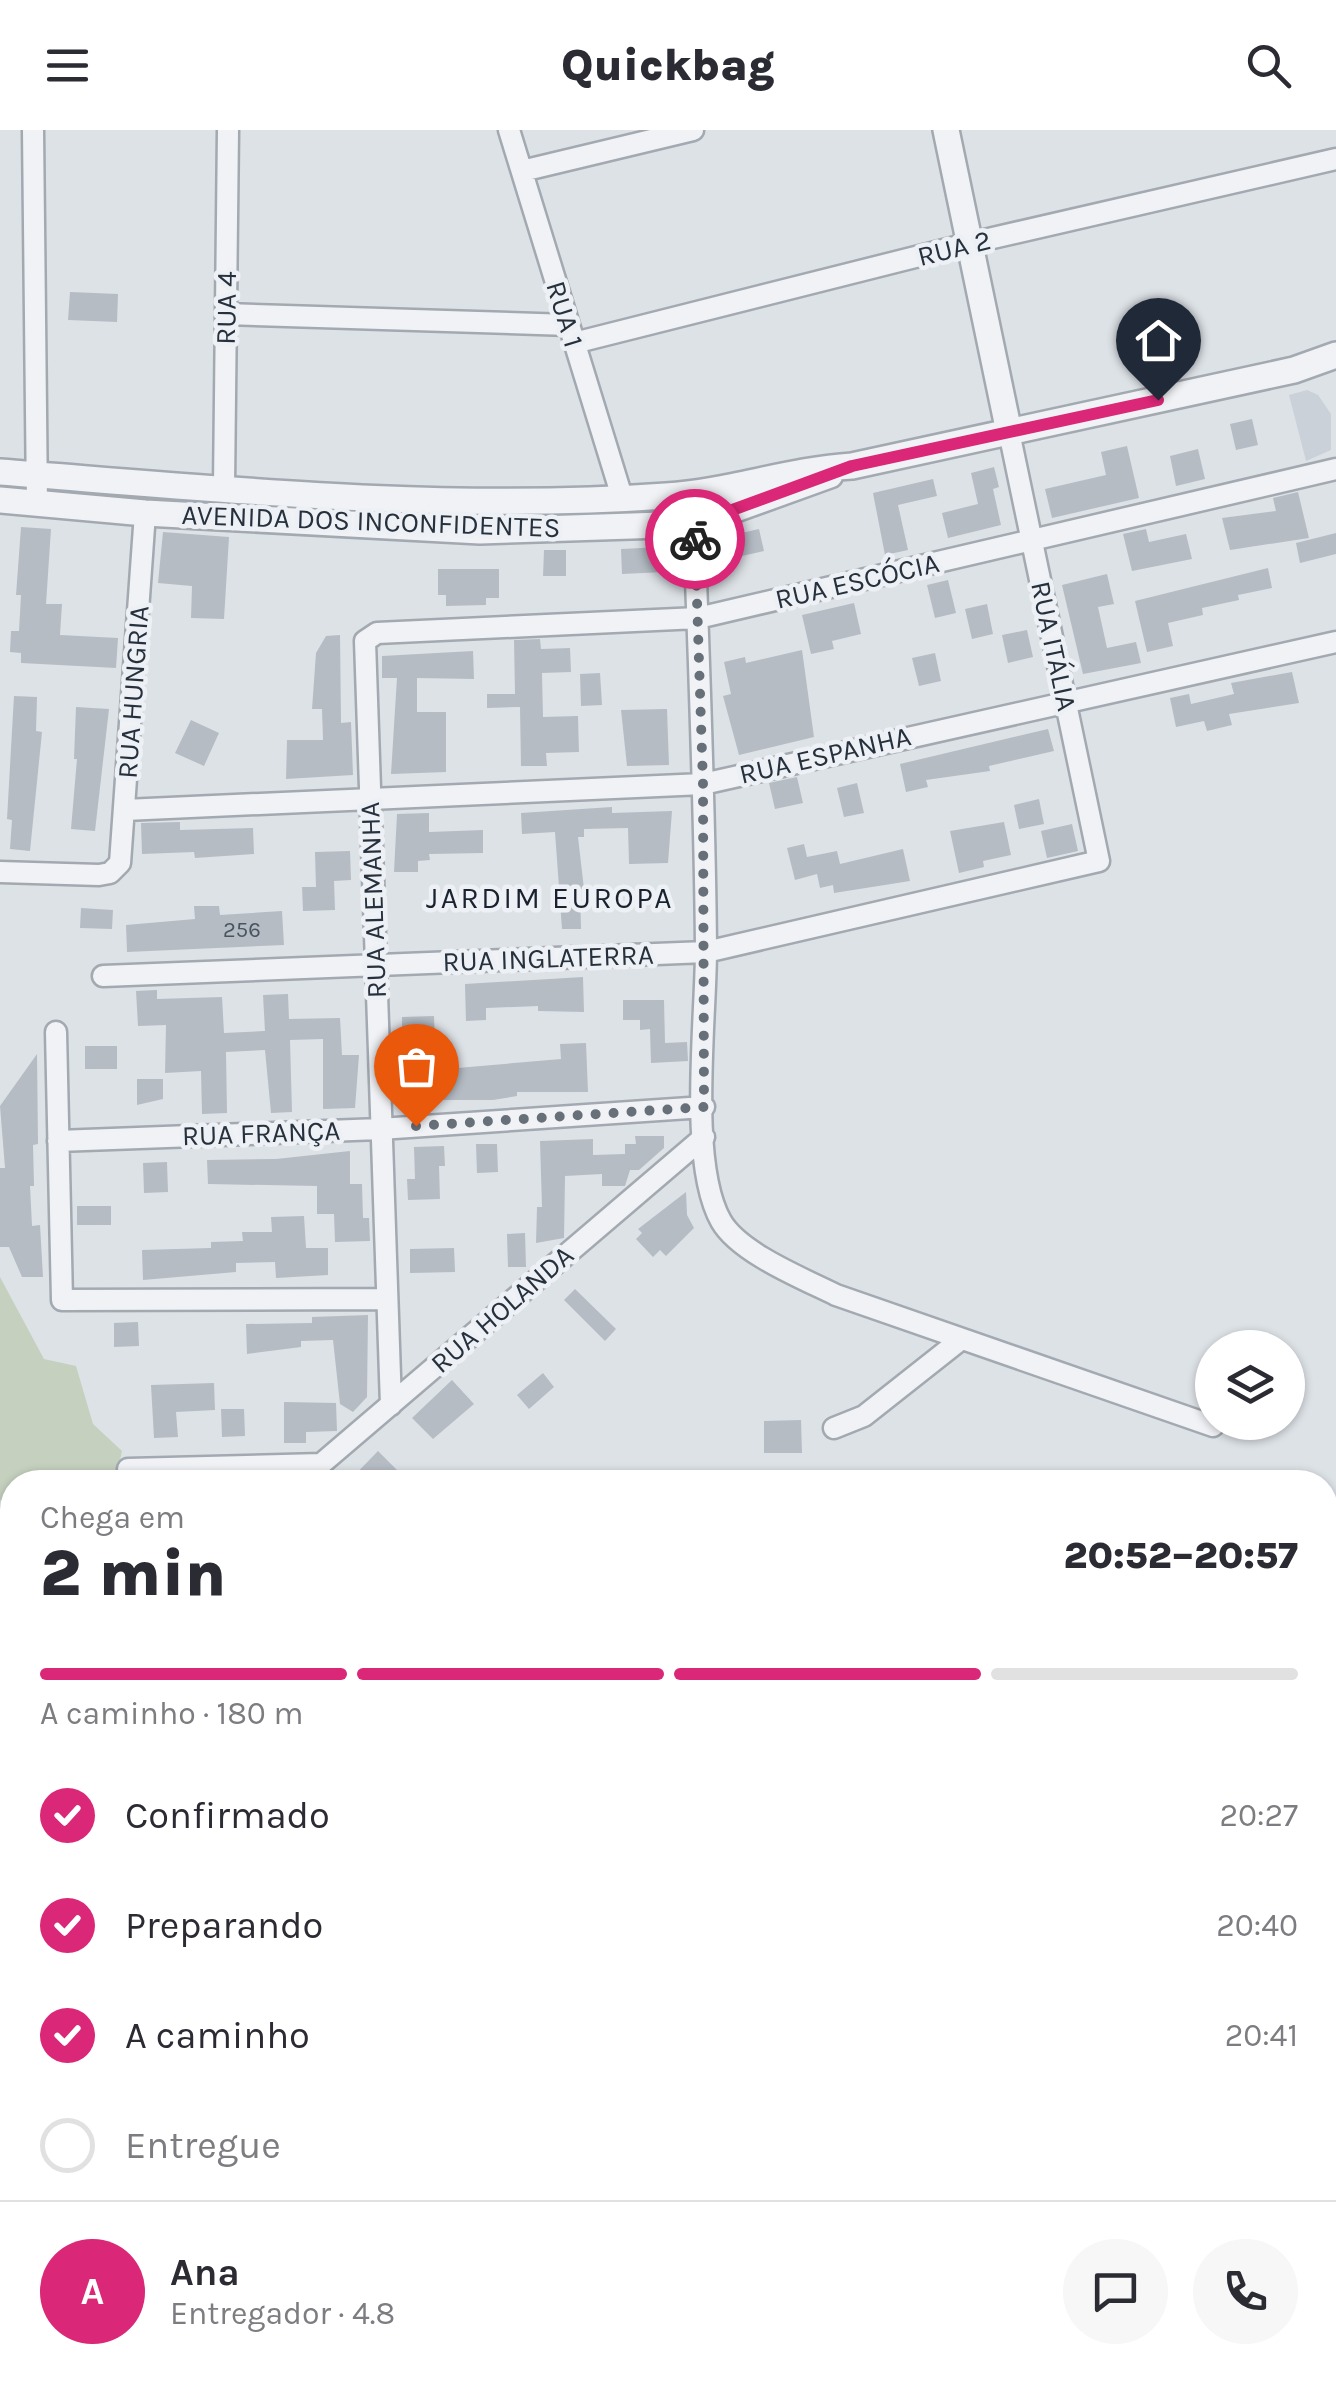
<!DOCTYPE html>
<html lang="pt">
<meta charset="utf-8">
<style>
:root{--surface:#fff;--page:#f7f7f7;--text:#2b2b33;--muted:#7c7c81;--line:#e1e1e2;--accent:#db2777}
body{margin:0;font-family:Karla,sans-serif;background:var(--page);color:var(--text);height:100vh;display:flex;flex-direction:column;font-size:38px;white-space:nowrap}
*{box-sizing:border-box;margin:0}
p{font-size:32px;color:var(--muted)}
.icon{flex:none;width:55px;height:55px;fill:none;stroke:currentColor;stroke-width:2;stroke-linecap:round;stroke-linejoin:round}
.map{position:relative;flex:1;overflow:hidden}
.drawer{position:absolute;left:0px;top:1340px;width:1338px;height:930px;display:flex;flex-direction:column;background:var(--surface);border-radius:40px 40px 0 0;box-shadow:0 2px 8px #0004}
.drawer>*{flex:none}
.buttons{position:absolute;left:1195px;top:1200px;display:grid;gap:20px}
.buttons a{display:grid;place-items:center;width:110px;height:110px;border-radius:50%;background:var(--surface);box-shadow:0 2px 8px #0004;font-size:50px}
.pin{position:absolute;display:grid;place-items:center;width:85px;height:85px;color:#fff;margin:-102px -42px;border-radius:50% 50% 50% 0;rotate:-45deg;box-shadow:0 0 10px #0007}
.pin .icon{rotate:45deg}
.courier{position:absolute;display:grid;place-items:center;width:100px;height:100px;margin:-50px;border:8px solid #db2777;border-radius:50%;background:#fff;color:#222;box-shadow:0 2px 12px #0007}
.headline em{font-style:normal;font-weight:800}
.headline div{display:flex;flex-direction:column-reverse}
.headline{display:flex;align-items:center;justify-content:space-between;height:170px;padding:0 40px}
h1{font-size:65px;font-weight:800;line-height:75px}
.bar{display:grid;grid-template-columns:repeat(4,1fr);gap:15px 10px;align-content:center;height:120px;padding:0 40px}
.bar i{height:12px;border-radius:8px;background:var(--line)}
.bar .on{background:var(--accent)}
.bar p{grid-column:span 4}
.line{display:flex;align-items:center;gap:25px;padding:0 40px;border-top:2px solid var(--line)}
.line div{flex:1}
.round{display:grid;place-items:center;flex:none;width:105px;height:105px;border-radius:52px;background:var(--page)}
ol{padding:0 40px;list-style:none}
li{display:flex;align-items:center;gap:30px;height:110px}
li p{margin-inline-start:auto}
li .icon{padding:10px;border-radius:50%;background:var(--accent);color:#fff;stroke-width:4}
li:last-child{color:var(--muted)}
li i{width:55px;height:55px;border:5px solid var(--line);border-radius:50%}
header{display:flex;justify-content:space-between;align-items:center;height:130px;padding:0 40px;background:var(--surface);font-size:45px;font-weight:800}
.map>svg:first-child{display:block}
.built{fill:#cbd1d9}
.green{fill:#c5d1be}
.building{fill:#b5bcc4}
.lines{fill:none;stroke-linecap:round;stroke-linejoin:round}
.minor-casing{stroke:#a3a9b1;stroke-width:25}
.tertiary-casing{stroke:#a3a9b1;stroke-width:30}
.minor{stroke:#f0f2f5;stroke-width:20}
.tertiary{stroke:#f0f2f5;stroke-width:25}
.done{stroke:#676f78;stroke-width:10;stroke-dasharray:0 18}
.route{stroke:#db2777;stroke-width:12}
.labels{text-anchor:middle;dominant-baseline:central;stroke-width:9;stroke-linejoin:round;paint-order:stroke}
.number-label{font-size:22px;fill:#4a545f}
.street-label{font-size:28px;fill:#27313d;stroke:#edf1f5}
.neighbourhood-label{font-size:30px;letter-spacing:2.5px;fill:#19222e;stroke:#edf1f5}
</style>
<header><svg class="icon" aria-label="menu" viewBox="0 0 24 24"><path d="M4 6h16M4 12h16M4 18h16"/></svg>Quickbag<svg class="icon" aria-label="search" viewBox="0 0 24 24"><circle cx="10" cy="10" r="6"/><path d="M15 15l6 6"/></svg></header>
<div class="map">
<svg width="1336" height="2270" viewBox="0 0 1336 2270">
<rect width="100%" height="100%" fill="#dde2e7"/>
<!-- built -->
<path class="built" d="M1307,260L1318,265L1331,284V320L1306,331L1289,265Z"/>
<!-- green -->
<path class="green" d="M0,1147L44,1229L76,1236L93,1294L122,1321L115,1352H12V1472L0,1466V1411L7,1382L0,1369Z
M12,2006V2243L0,2265V2028Z"/>
<!-- building -->
<path class="building" d="M70,162L118,164L117,192L68,190Z
M1252,289L1258,315L1236,320L1230,294Z
M1127,316L1139,368L1052,388L1045,359L1106,345L1101,322Z
M1198,319L1205,349L1176,356L1170,326Z
M994,337L999,357L993,359L1001,395L948,408L942,383L978,374L971,343Z
M933,349L937,366L898,375L908,420L885,425L873,363Z
M1298,362L1309,408L1230,420L1222,388L1276,381L1273,368Z
M21,397L51,399L46,474H62L60,505L118,508L116,538L21,533V523L10,522L11,501H19L21,465H16Z
M759,399L764,421L729,429L724,407Z
M1146,399L1149,412L1186,404L1192,429L1132,441L1123,404Z
M163,402L229,407L224,489L191,488L192,456L158,453Z
M1336,403V424L1300,433L1296,413Z
M663,417L664,442L622,444L621,419Z
M544,420H566V446H543Z
M1268,438L1272,458L1238,465L1239,470L1202,478L1203,485L1168,493L1173,516L1147,522L1135,471Z
M438,439H499V468H486V475L446,476V465H438Z
M1107,444L1114,474L1098,477L1107,518L1136,512L1141,533L1083,544L1062,455Z
M948,450L956,483L935,488L927,455Z
M854,473L861,504L832,511L834,519L811,524L802,485Z
M987,474L993,504L972,509L965,479Z
M1027,500L1033,527L1008,533L1002,505Z
M340,505L341,593L351,592L353,645L286,649L287,610H323L322,579H312L316,523L326,506Z
M540,509L541,519L570,518L571,542L542,543L543,587L578,586L579,622L546,623L547,636H521L520,577L487,578V564H515L514,510Z
M802,520L814,607L739,625L723,566L731,564L724,532L745,527L746,533Z
M473,521L474,549L417,548V582H446V642L391,644L397,548H382V526Z
M935,523L941,551L919,556L912,528Z
M1292,542L1299,573L1229,584L1232,595L1207,601L1204,591L1176,597L1170,568L1189,564L1191,574L1234,564L1231,553Z
M600,543L602,575L581,576L580,544Z
M14,566L37,567L36,601L42,602L30,721L10,719L12,690L7,689Z
M76,577L109,579L95,701L71,699L77,629H74Z
M667,579L669,635L627,636L621,580Z
M191,590L219,603L204,636L175,623Z
M1048,599L1054,621L989,636L990,641L926,650L928,657L906,662L900,634Z
M797,647L803,673L775,679L769,653Z
M857,653L864,683L844,687L837,658Z
M1039,669L1044,694L1019,699L1014,675Z
M612,677V683L672,681L668,733L629,734L628,698L584,699V707H578L584,759H580L581,799H562L555,702L522,704L521,683Z
M429,683V702L483,700V723L429,724L430,730L418,731V742H394L397,684Z
M180,692V700L253,698L254,724L195,728L194,722L142,724L141,693Z
M1004,692L1011,725L983,731L984,737L959,743L950,701Z
M1072,694L1078,721L1047,728L1041,701Z
M804,714L807,727L837,721L840,734L903,719L910,751L834,763L833,755L820,758L817,744L795,750L787,718Z
M350,721L351,750L334,751L335,780L303,781L302,757H316L315,722Z
M194,776H219L220,785L282,781L284,815L127,822L126,795L195,789Z
M81,778L113,780L112,799L80,798Z
M583,847L584,882L538,881V876L486,878V890L466,891L465,854Z
M157,860V869L222,867L224,903L265,901L263,865L288,864L289,889L340,888L342,925H359L355,978L323,979V909L290,910L292,982L271,983L265,920L226,922L227,983L202,984L201,941L165,943L166,895L138,896L136,861Z
M623,870H664L665,913L687,912L688,931L651,933L650,899L640,900V890H623Z
M434,886L435,910L402,911V887Z
M586,913L588,962H517V966L493,970H400V952L422,951V917H446V939L561,929L560,914Z
M85,916H117V939H85Z
M37,924L38,1014L33,1015L34,1056H30L32,1096L40,1095L43,1147H22L9,1117H0V1038H5L0,976Z
M137,949H163V969L137,975Z
M635,1006H664V1018L639,1040H630L625,1056H602V1044L565,1046L564,1108L536,1113L537,1077H542L540,1011L593,1009V1025L625,1024V1014H636Z
M476,1014H497L498,1042L477,1043Z
M444,1016L445,1036H439L440,1069L408,1070L407,1049H415L414,1017Z
M350,1021V1054H362L363,1088H369L370,1111L335,1112L334,1084H317V1056L208,1054L207,1030L276,1029Z
M167,1032L168,1062L144,1063L143,1033Z
M686,1062L687,1085L694,1098L666,1126L660,1120L653,1127L636,1109L642,1103L638,1099Z
M77,1076H111V1095H77Z
M304,1086L306,1118H328V1145L276,1148L275,1132L236,1133V1142L143,1150L142,1120L211,1118V1112L243,1111L242,1102H272L271,1087Z
M525,1103L526,1137H508L507,1104Z
M454,1118L455,1142L410,1143V1119Z
M575,1159L616,1199L605,1211L564,1170Z
M368,1185L367,1267L353,1282L340,1274L333,1210L301,1211V1217L247,1224L246,1194L312,1193V1187Z
M138,1192L139,1216L114,1217V1193Z
M543,1243L554,1257L529,1279L517,1265Z
M452,1250L474,1274L433,1309L412,1288Z
M214,1253L215,1280L176,1282L178,1307L154,1308L151,1255Z
M284,1272L336,1273L337,1301L306,1302V1313H284Z
M221,1279H244L245,1306L222,1307Z
M801,1290L802,1323H764V1291Z
M378,1321L409,1352H348Z"/>
<g class="lines">
<defs>
<path id="minor" d="M33,0L37,374
M509,0L622,367
M522,41L693,0
M226,184L569,195
M574,213L971,113L1336,29
M224,356L228,0
M694,394C699,536 705,678 706,820C706,890 688,1033 721,1091C739,1123 804,1149 836,1165L1213,1296
M125,680L703,654L1336,512
M0,742L99,745L110,743L120,733L145,383
M103,846L706,822L1099,731L1009,302
M56,902L62,1170L385,1169
M58,1011L380,999L704,977
M391,1275L365,511L377,503L698,488L1336,339
M834,1298L864,1286L959,1211
M128,1339L321,1334
M300,1352L704,1007
M1325,1984L1336,1982
M653,2270L663,2258"/>
<path id="tertiary" d="M946,0L1009,302
M0,342C220,359 444,382 666,366C729,362 788,340 852,336L1294,240L1336,225
M0,370L145,383L480,401L694,394L830,345"/>
</defs>
<!-- minor casing -->
<use href="#minor" class="minor-casing"/>
<!-- tertiary casing -->
<use href="#tertiary" class="tertiary-casing"/>
<!-- minor -->
<use href="#minor" class="minor"/>
<!-- tertiary -->
<use href="#tertiary" class="tertiary"/>
</g>
<g class="lines">
<!-- done -->
<path class="done" d="M416,996L704,977L703,654L695,409"/>
<!-- route -->
<path class="route" d="M695,409L694,394L852,336L1158,270"/>
</g>
<g class="labels">
<!-- number labels -->
<g class="number-label">
<text x="242" y="800">256</text>
</g>
<!-- street labels -->
<g class="street-label">
<text transform="translate(954 118) rotate(-14)">RUA 2</text>
<text transform="translate(226 178) rotate(-89)">RUA 4</text>
<text transform="translate(565 184) rotate(73)">RUA 1</text>
<text transform="translate(371 391) rotate(2)">AVENIDA DOS INCONFIDENTES</text>
<text transform="translate(857 451) rotate(-13)">RUA ESCÓCIA</text>
<text transform="translate(1054 516) rotate(78)">RUA ITÁLIA</text>
<text transform="translate(133 562) rotate(-86)">RUA HUNGRIA</text>
<text transform="translate(825 625) rotate(-13)">RUA ESPANHA</text>
<text transform="translate(373 770) rotate(-92)">RUA ALEMANHA</text>
<text transform="translate(548 828) rotate(-2)">RUA INGLATERRA</text>
<text transform="translate(261 1003) rotate(-2)">RUA FRANÇA</text>
<text transform="translate(502 1179) rotate(-41)">RUA HOLANDA</text>
</g>
<!-- neighbourhood labels -->
<g class="neighbourhood-label">
<text x="550" y="768">JARDIM EUROPA</text>
</g>
</g>
</svg>
<div class="buttons">
<a><svg class="icon" aria-label="layers" viewBox="0 0 24 24"><path d="M12 4l9 5-9 5-9-5zM3 14l9 5 9-5"/></svg></a>
</div>
<div class="pin" style="left:416px;top:996px;background:#ea580c"><svg class="icon" aria-label="bag" viewBox="0 0 24 24"><path d="M5 8h14l-1 12H6zM9 8a3 3 0 0 1 6 0"/></svg></div>
<div class="pin" style="left:1158px;top:270px;background:#1f2937"><svg class="icon" aria-label="home" viewBox="0 0 24 24"><path d="M3 11l9-7 9 7M6 9v11h12V9"/></svg></div>
<div class="courier" style="left:695px;top:409px"><svg class="icon" aria-label="bike" viewBox="0 0 24 24"><circle cx="6" cy="16" r="4"/><circle cx="18" cy="16" r="4"/><path d="M6 16l4-8h5l3 8M10 8l3 8H6M13 5h3"/></svg></div>
<section class="drawer">
<div class="headline"><div><h1>2 min</h1><p>Chega em</p></div><em>20:52–20:57</em></div>
<div class="bar"><i class="on"></i><i class="on"></i><i class="on"></i><i></i><p>A caminho · 180 m</p></div>
<ol>
<li><svg class="icon" aria-label="check" viewBox="0 0 24 24"><path d="M5 12l5 5 9-10"/></svg>Confirmado<p>20:27</p></li>
<li><svg class="icon" aria-label="check" viewBox="0 0 24 24"><path d="M5 12l5 5 9-10"/></svg>Preparando<p>20:40</p></li>
<li><svg class="icon" aria-label="check" viewBox="0 0 24 24"><path d="M5 12l5 5 9-10"/></svg>A caminho<p>20:41</p></li>
<li><i></i>Entregue</li>
</ol>
<div class="line" style="height:180px"><b class="round" style="background:var(--accent);color:#fff">A</b><div><b>Ana</b><p>Entregador · 4.8</p></div><a class="round"><svg class="icon" aria-label="chat" viewBox="0 0 24 24"><path d="M4 5h16v11H9l-5 4z"/></svg></a><a class="round"><svg class="icon" aria-label="phone" viewBox="0 0 24 24"><path d="M5 4h4l2 5-3 2q2 4 5 5l2-3 5 2v4C11 20 4 13 5 4z"/></svg></a></div>
</section>
</div>
